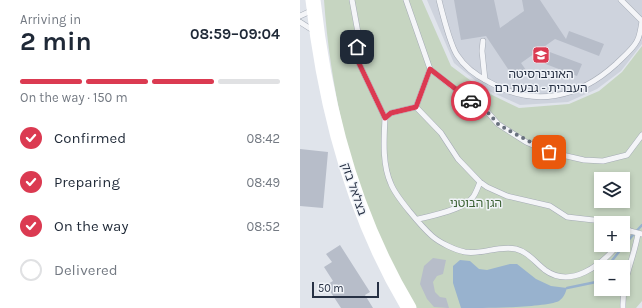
<!DOCTYPE html>
<meta charset="utf-8">
<style>
:root{--surface:#fff;--page:#f2f2f3;--text:#1f2937;--muted:#747a83;--line:#e0e1e3;--accent:#db3a51}
body{margin:0;font-family:Karla,"Noto Sans Hebrew",sans-serif;background:var(--page);color:var(--text);height:100vh;display:flex;flex-direction:column;font-size:15px;white-space:nowrap}
*{box-sizing:border-box;margin:0}
p{font-size:13px;color:var(--muted)}
.icon{flex:none;width:22px;height:22px;fill:none;stroke:currentColor;stroke-width:2;stroke-linecap:round;stroke-linejoin:round}
.map{position:relative;flex:1;overflow:hidden}
.details{display:flex;flex-direction:column;background:var(--surface);width:300px}
.details>*{flex:none}
.controls{position:absolute;left:294px;top:172px;display:grid;gap:8px}
.controls a{display:grid;place-items:center;width:36px;height:36px;border-radius:0px;background:var(--surface);box-shadow:0 2px 6px #0003;font-size:20px}
.scale{position:absolute;left:12px;bottom:10px;width:67px;box-sizing:border-box;padding-left:4px;border:2px solid #273144;border-top:0;font-size:11px;line-height:14px;white-space:nowrap;color:#273144;-webkit-text-stroke:3px #f0f3f8;paint-order:stroke}
.pin{position:absolute;display:grid;place-items:center;width:34px;height:34px;color:#fff;margin:-17px;border-radius:8px;box-shadow:0 2px 6px #0006}
.courier{position:absolute;display:grid;place-items:center;width:40px;height:40px;margin:-20px;border:3px solid #db3a51;border-radius:50%;background:#fff;color:#222;box-shadow:0 1px 5px #0007}
.head em{font-style:normal;font-weight:700}
.head div{display:flex;flex-direction:column-reverse}
.head{display:flex;align-items:center;justify-content:space-between;height:68px;padding:0 20px}
h1{font-size:26px;font-weight:700;line-height:30px}
.bar{display:grid;grid-template-columns:repeat(4,1fr);gap:6px 4px;align-content:center;height:48px;padding:0 20px}
.bar i{height:5px;border-radius:3px;background:var(--line)}
.bar .on{background:var(--accent)}
.bar p{grid-column:span 4}
ol{padding:0 20px;list-style:none}
li{display:flex;align-items:center;gap:12px;height:44px}
li p{margin-inline-start:auto}
li .icon{padding:4px;border-radius:50%;background:var(--accent);color:#fff;stroke-width:4}
li:last-child{color:var(--muted)}
li i{width:22px;height:22px;border:2px solid var(--line);border-radius:50%}
main{display:flex;flex:1;min-height:0}
.map>svg:first-child{display:block}
.built{fill:#ced3dd}
.green{fill:#c6d5c1;fill-rule:evenodd}
.water{fill:#98b2ce}
.lines{fill:none;stroke-linecap:round;stroke-linejoin:round}
.stream{stroke:#98b2ce;stroke-width:2.5}
.building{fill:#b7bdc9}
.lane-casing{stroke:#a5abb6;stroke-width:6}
.lane{stroke:#f4f5f8;stroke-width:5}
.secondary{stroke:#fff;stroke-width:15}
.done{stroke:#68707e;stroke-width:4;stroke-dasharray:0 7.2}
.route{stroke:#db3a51;stroke-width:5}
.labels{text-anchor:middle;dominant-baseline:central;stroke-width:3;stroke-linejoin:round;paint-order:stroke}
.poi-label{font-size:12px;fill:#273144;stroke:#f0f3f8}
.street-label{font-size:12px;fill:#273144;stroke:#f0f3f8}
.park-label{font-size:12px;fill:#3b6133;stroke:#f0f3f8}
</style>
<main>
<section class="details">
<div class="head"><div><h1>2 min</h1><p>Arriving in</p></div><em>08:59–09:04</em></div>
<div class="bar"><i class="on"></i><i class="on"></i><i class="on"></i><i></i><p>On the way · 150 m</p></div>
<ol>
<li><svg class="icon" aria-label="check" viewBox="0 0 24 24"><path d="M5 12l5 5 9-10"/></svg>Confirmed<p>08:42</p></li>
<li><svg class="icon" aria-label="check" viewBox="0 0 24 24"><path d="M5 12l5 5 9-10"/></svg>Preparing<p>08:49</p></li>
<li><svg class="icon" aria-label="check" viewBox="0 0 24 24"><path d="M5 12l5 5 9-10"/></svg>On the way<p>08:52</p></li>
<li><i></i>Delivered</li>
</ol>
</section>
<div class="map">
<svg width="342" height="308" viewBox="0 0 342 308">
<rect width="100%" height="100%" fill="#e0e4eb"/>
<!-- built -->
<path class="built" d="M127,0H342V44L321,71L297,89L268,102L220,105L187,90L154,63Z"/>
<!-- green -->
<path class="green" d="M24,0H122L151,66L186,92L219,108L269,104L299,91L322,72L342,46V301L336,308H115C107,294 97,281 90,266C52,189 30,86 24,0ZM301,179H323V201H301ZM301,223H323V245H301ZM301,267H323V289H301Z"/>
<!-- water -->
<path class="water" d="M160,260L170,261L179,269L187,270L210,264H217L236,279L251,286L267,288C265,294 264,297 259,301C244,308 182,308 161,308L153,283V266Z"/>
<g class="lines">
<!-- stream -->
<path class="stream" d="M307,267L325,244L342,225
M267,288L296,282L301,276"/>
</g>
<!-- building -->
<path class="building" d="M154,0H194L200,28L224,11L222,0H240L266,39L269,31L304,44L299,56L255,39L221,63L226,70L214,78L186,36L161,40Z
M247,51L282,64L277,76L243,63Z
M0,149L28,152L23,208L0,206Z
M40,245L70,292L65,295L73,308H41L26,285L33,281L24,267L32,262L26,254Z
M133,258L146,260L143,274L137,276L133,282L135,292L140,297L146,298L149,308L134,307L127,299L120,284L124,266Z"/>
<g class="lines">
<defs>
<path id="lane" d="M52,0L59,38L56,57L85,118
M106,0L130,69L169,100L184,108L198,124L226,142L249,152L284,160L303,161L327,155L342,135
M139,0C142,12 151,46 157,55C164,66 177,76 189,82C234,108 279,98 316,64C323,57 333,49 337,41C340,36 341,27 342,21
M321,0L342,21
M0,16L13,10
M0,22L14,31
M183,41L182,51L185,80
M116,107L91,113L85,118C84,139 82,164 91,184C96,197 122,227 132,236C140,243 155,250 165,252C182,255 198,245 216,249C228,252 235,262 245,270C271,289 301,265 318,245
M116,107L141,133L158,159L180,182L187,187L207,196L250,206L267,217L320,223
M116,107L130,69
M118,219C132,216 165,209 173,197C176,193 178,187 180,182
M323,226L330,231L342,234
M323,239L330,231
M323,308C322,280 333,261 338,234"/>
</defs>
<!-- lane casing -->
<use href="#lane" class="lane-casing"/>
<!-- lane -->
<use href="#lane" class="lane"/>
<!-- secondary -->
<path class="secondary" d="M13,0C25,108 53,215 109,308"/>
</g>
<g class="lines">
<!-- done -->
<path class="done" d="M171,101L184,108L198,124L208,130L249,152"/>
<!-- route -->
<path class="route" d="M57,47L56,57L85,118L91,113L116,107L130,69L171,101"/>
</g>
<!-- icons -->
<defs>
<symbol id="university-square" viewBox="-11 -11 22 22"><rect x="-9" y="-9" width="18" height="18" rx="4" fill="#db3a51" stroke="#f0f3f8"/><path d="M0-5L7-2L0 1L-7-2ZM-4 1L0 2.5L4 1V4Q0 6-4 4Z" fill="#fff"/></symbol>
</defs>
<g fill-rule="evenodd">
<use href="#university-square" x="231" y="45" width="20" height="20"/>
</g>
<g class="labels">
<!-- poi labels -->
<g class="poi-label">
<text x="241" y="74">האוניברסיטה<tspan x="241" dy="14">העברית - גבעת רם</tspan></text>
</g>
<!-- street labels -->
<g class="street-label">
<text transform="translate(54 189) rotate(71)">בצלאל בזק</text>
</g>
<!-- park labels -->
<g class="park-label">
<text x="176" y="203">הגן הבוטני</text>
</g>
</g>
</svg>
<div class="controls">
<a><svg class="icon" aria-label="layers" viewBox="0 0 24 24"><path d="M12 4l9 5-9 5-9-5zM3 14l9 5 9-5"/></svg></a>
<a>+</a>
<a>−</a>
</div>
<div class="scale">50 m</div>
<div class="pin" style="left:249px;top:152px;background:#ea580c"><svg class="icon" aria-label="bag" viewBox="0 0 24 24"><path d="M5 8h14l-1 12H6zM9 8a3 3 0 0 1 6 0"/></svg></div>
<div class="pin" style="left:57px;top:47px;background:#1f2937"><svg class="icon" aria-label="home" viewBox="0 0 24 24"><path d="M3 11l9-7 9 7M6 9v11h12V9"/></svg></div>
<div class="courier" style="left:171px;top:101px"><svg class="icon" aria-label="car" viewBox="0 0 24 24"><path d="M5 17H2v-5l4-1 3-4h7l3 4 3 1v5h-3M9 17h6M6 11h13"/><circle cx="7" cy="17" r="2"/><circle cx="17" cy="17" r="2"/></svg></div>
</div>
</main>
